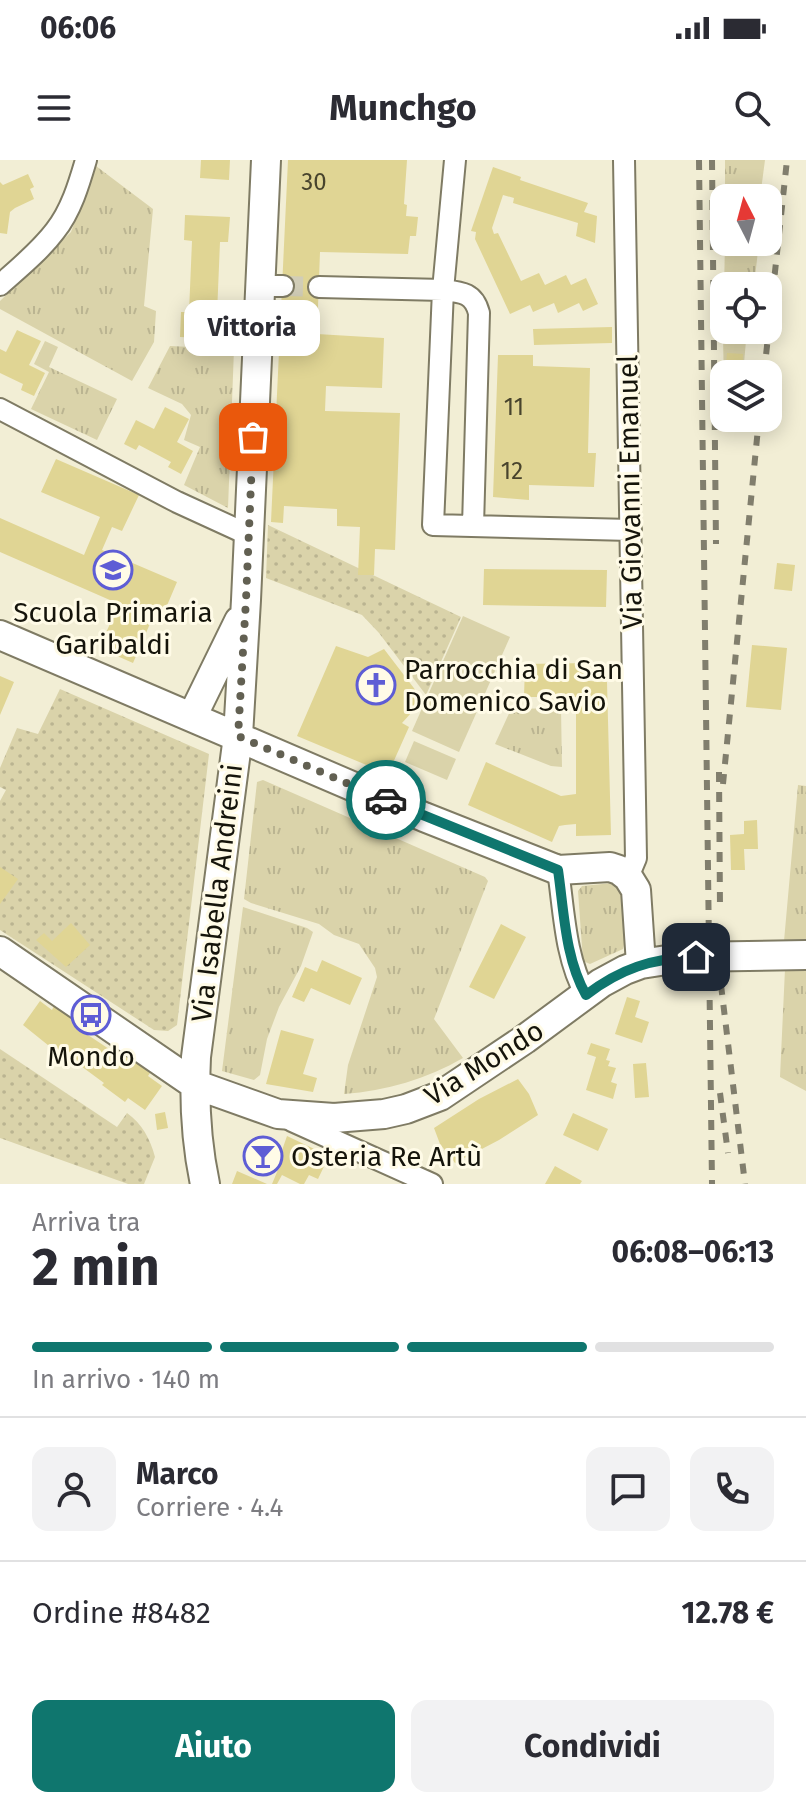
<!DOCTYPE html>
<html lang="it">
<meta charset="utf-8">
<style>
:root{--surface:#fff;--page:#f2f2f3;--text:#2b2b33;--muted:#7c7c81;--line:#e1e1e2;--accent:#0f766e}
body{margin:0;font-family:"Fira Sans",sans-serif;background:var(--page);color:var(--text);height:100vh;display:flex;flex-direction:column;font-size:30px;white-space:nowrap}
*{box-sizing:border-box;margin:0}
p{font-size:26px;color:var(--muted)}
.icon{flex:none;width:44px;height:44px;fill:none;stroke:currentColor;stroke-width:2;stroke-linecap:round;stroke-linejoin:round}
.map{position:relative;height:1024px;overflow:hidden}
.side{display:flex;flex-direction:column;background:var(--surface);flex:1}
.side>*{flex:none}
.needle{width:52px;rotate:354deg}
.controls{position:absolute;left:710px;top:24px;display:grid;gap:16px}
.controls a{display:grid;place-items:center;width:72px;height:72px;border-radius:16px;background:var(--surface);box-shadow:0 4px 20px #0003;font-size:40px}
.pin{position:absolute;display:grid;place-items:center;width:68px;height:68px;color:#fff;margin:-34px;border-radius:16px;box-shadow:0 4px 12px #0006}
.courier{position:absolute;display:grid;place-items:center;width:80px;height:80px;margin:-40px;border:6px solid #0f766e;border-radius:50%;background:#fff;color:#222;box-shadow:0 2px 10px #0007}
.bubble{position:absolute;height:56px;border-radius:16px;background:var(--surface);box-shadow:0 4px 20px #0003;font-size:26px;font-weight:700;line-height:56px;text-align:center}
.head em{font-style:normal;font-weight:700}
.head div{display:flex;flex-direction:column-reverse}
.head{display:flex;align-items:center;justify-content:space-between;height:136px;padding:0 32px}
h1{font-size:52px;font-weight:700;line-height:60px}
.bar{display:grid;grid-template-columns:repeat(4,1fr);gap:12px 8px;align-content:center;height:96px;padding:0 32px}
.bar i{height:10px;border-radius:6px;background:var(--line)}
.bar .on{background:var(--accent)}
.bar p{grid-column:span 4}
.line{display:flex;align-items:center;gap:20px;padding:0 32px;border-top:2px solid var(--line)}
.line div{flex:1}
.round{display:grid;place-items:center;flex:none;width:84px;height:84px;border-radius:16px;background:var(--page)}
.cta{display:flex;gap:16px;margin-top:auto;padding:16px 32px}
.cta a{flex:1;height:92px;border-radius:16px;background:var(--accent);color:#fff;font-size:32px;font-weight:700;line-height:92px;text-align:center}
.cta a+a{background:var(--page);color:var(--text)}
.status{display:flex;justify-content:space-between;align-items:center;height:56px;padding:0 40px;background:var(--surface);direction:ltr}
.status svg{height:22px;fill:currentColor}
header{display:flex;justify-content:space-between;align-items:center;height:104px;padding:0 32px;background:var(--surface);font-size:36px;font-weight:700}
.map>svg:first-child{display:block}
.grass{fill:url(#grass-tufts)}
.park{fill:url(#park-dots)}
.pitch{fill:#dad3aa}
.building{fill:#e0d594}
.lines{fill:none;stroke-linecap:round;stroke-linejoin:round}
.street-tunnel{stroke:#d1cdb7;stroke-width:20;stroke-dasharray:20 10;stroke-linecap:butt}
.street-casing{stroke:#7f7b64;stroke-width:24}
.secondary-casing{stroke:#7f7b64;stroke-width:32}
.street{stroke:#fff;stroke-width:20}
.secondary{stroke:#fff;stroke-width:28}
.rail{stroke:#817e6d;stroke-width:6;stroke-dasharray:10 10;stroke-linecap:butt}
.done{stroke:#626052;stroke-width:8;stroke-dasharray:0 14.4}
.route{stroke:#0f766e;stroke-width:10}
.labels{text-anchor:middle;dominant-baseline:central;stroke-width:6;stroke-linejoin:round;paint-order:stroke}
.number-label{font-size:24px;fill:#48442d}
.street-label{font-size:28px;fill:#15140b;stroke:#fffbe7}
.poi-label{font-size:28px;fill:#15140b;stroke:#fffbe7}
</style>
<div class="status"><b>06:06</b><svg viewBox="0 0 49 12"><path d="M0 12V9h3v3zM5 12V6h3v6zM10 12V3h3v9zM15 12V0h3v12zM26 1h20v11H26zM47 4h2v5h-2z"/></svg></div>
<header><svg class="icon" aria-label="menu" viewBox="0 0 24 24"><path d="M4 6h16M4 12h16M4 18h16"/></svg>Munchgo<svg class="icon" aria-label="search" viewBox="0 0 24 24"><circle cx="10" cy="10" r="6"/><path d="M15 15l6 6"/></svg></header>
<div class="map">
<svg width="806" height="1024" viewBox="0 0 806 1024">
<defs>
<pattern id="grass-tufts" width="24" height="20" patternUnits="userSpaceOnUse" patternTransform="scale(2)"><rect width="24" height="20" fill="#dad3aa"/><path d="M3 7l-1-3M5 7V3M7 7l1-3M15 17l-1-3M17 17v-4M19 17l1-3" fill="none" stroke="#bab491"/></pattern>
<pattern id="park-dots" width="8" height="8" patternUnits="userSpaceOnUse" patternTransform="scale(2)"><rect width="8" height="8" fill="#dad3aa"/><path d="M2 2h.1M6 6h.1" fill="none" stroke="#bab491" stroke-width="1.8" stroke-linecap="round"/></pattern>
</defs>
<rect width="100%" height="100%" fill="#f2eed5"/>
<!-- grass -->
<path class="grass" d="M725,0H765L760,38H725Z
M96,6L153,49L144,146L156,151L154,182L132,221L0,149V141L71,72Z
M725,82H759L754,126H724V170H747L743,214H724V225L723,177Z
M45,181L58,187L49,207L117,239L97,280L31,249L49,212L34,204Z
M170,186L234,189L228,348L184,325L200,287L184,280L191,255L182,244L148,228Z
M561,548L562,607L551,606L495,584L511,549Z
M263,620L485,717L488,721L434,859L463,898C427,919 386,931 344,934L348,905L377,817L375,808L359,784L334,775L319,764L251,743L244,739L257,622Z
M798,625L806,626V781H784Z
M613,723L622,729L625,781L623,789L590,804L583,801L578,731L582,726Z
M243,747L307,768L313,772L301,806L279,847L267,879L260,915L254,920L222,911Z
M785,809H806V931L780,917Z"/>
<!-- park -->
<path class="park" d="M268,365L461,457L426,535L379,473L362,455L266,418Z
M60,529L209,594L177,865L168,871L154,870L0,770V641L6,630L0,627V608L17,568L38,574Z
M0,889L117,967L127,953C142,964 150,978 155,997L144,1024H128L0,978Z"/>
<!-- pitch -->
<path class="pitch" d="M463,456L510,477L459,592L412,571Z
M414,581L456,599L447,620L405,602Z"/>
<!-- building -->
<path class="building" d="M201,0H230L229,20L200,18Z
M288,0H407L404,44L407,45L406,56L418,57L416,76H410L408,94L320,92L317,174L384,178L382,228L326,226L325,251L400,253L395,390L375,389L374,415H358L360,367L337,366V349L284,346L283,363L271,362Z
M493,7L521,17L520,20L588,43L584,52L597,56L595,83L576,76L578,63L513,43L514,38L503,35L492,68L494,74L498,73L521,121L539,113L545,125L566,115L571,125L586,118L598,144L583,151L579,143L558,153L554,143L533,152L530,145L510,154L475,79L476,72L471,71Z
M28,14L34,27L30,29L34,39L15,48L10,52L7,74L0,73V22L3,25Z
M185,55L230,57L228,82H220L217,154L225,155L223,179L180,177L181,152H189L192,81L184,80Z
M612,167V183L534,185L533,169Z
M17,170L41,181L29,205L45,213L34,236L21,230L23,224L0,213V189L6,192Z
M724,170H743L742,182L727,180V176L724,175Z
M727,193L743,194L742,214H725Z
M498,195H533V206L590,208L588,293H596L594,327L529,325V340L493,337Z
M165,247L189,259L177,282L193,291L181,314L168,307L171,302L139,285L136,290L124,284L136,260L154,269Z
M56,299L139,335L122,371L112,367L102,390L177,422L160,462L152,459L133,503L99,488L119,444L0,392V358L84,395L100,357L41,332Z
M777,403L795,405L792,431L774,429Z
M484,409L607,410L606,447L483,445Z
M752,485L787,488L781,550L746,547Z
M336,486L368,497L384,489L423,540L402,563L409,567L388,614L297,576Z
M589,503V521L607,522L611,675L576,676V664L565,665L559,666L552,682L468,645L486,602L561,636L576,634V537H524L525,504Z
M0,516L14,522L0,555Z
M757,660L758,689H744L745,710H731L730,675L744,674V661Z
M0,707L18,719L0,744Z
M71,763L90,785L66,807L36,780L44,773L52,781Z
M501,764L526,777L494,839L469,827Z
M322,800L362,818L350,845L311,828L304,842L292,837L305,807L317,812Z
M627,837L640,841L635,857L649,862L642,883L615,874Z
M40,841L52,850L54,846L90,872L88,875L112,891L114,887L150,913L148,916L162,926L145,950L128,938L125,942L102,925L104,923L66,895L64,898L23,865Z
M281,870L314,879L303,914L317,918L313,932L266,924Z
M591,883L610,889L606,900L610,901L608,906L616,908L611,922L617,924L613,939L586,930L596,897L587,894Z
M646,903L649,937L635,938L633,904Z
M518,919L529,934L538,955L499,980L455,1003L440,984L434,968L479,939Z
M165,952L168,968L157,970L155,954Z
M573,953L608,969L598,991L563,975Z
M287,976L329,996L318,1019L309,1015L304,1024H300L282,1015L277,1024H272L282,1000L279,999Z
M555,1006L582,1021L580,1024H545Z
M237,1011L267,1024H232Z"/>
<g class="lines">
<!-- street-tunnel -->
<path class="street-tunnel" d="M283,126L319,127"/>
<defs>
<path id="street" d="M624,0L636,698L628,717
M0,125C19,108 40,91 55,71C71,51 79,24 86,0
M260,126H283
M319,127L443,130L455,0
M0,249L177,342L249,375
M473,366L479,153C474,133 462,132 443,130L433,365L631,370
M558,710C564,751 565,798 586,835
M292,961L432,1024"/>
<path id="secondary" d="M0,475L424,657L558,710L610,707L619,710L628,717L636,730L641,804
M192,557L239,461
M0,791L194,924L278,954L334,958L384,954L406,949L440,936L525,879L601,823L625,810L641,804L686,797L806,795
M205,1024C196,982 194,939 196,897L238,576L246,440L266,0"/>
</defs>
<!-- street casing -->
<use href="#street" class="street-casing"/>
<!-- secondary casing -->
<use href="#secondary" class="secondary-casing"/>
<!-- street -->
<use href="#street" class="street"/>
<!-- secondary -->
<use href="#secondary" class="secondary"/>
<!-- rail -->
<path class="rail" d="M699,0L712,1024
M712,0L716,384
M764,214L787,0
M719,612L720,748
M723,624L759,258
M721,825L745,1024
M720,933L728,993"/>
</g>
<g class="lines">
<!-- done -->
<path class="done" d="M253,277L246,440L238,576L386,640"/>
<!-- route -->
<path class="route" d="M386,640L558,710C564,751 565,798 586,835C620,809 652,798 696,797"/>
</g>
<!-- icons -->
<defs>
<symbol id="school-ring" viewBox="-11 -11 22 22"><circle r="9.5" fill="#fffbe7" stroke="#5e5dd5" stroke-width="1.5"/><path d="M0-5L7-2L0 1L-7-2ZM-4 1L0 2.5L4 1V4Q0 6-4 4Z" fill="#5e5dd5"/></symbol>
<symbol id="church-ring" viewBox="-11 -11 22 22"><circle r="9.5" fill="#fffbe7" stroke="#5e5dd5" stroke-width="1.5"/><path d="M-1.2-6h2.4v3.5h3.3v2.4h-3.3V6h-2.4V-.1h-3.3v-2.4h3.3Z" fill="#5e5dd5"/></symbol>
<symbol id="bus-ring" viewBox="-11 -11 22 22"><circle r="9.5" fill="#fffbe7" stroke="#5e5dd5" stroke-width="1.5"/><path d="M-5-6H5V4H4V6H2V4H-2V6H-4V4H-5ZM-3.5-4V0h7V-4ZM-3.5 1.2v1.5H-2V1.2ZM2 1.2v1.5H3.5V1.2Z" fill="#5e5dd5"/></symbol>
<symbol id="bar-ring" viewBox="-11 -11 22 22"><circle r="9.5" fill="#fffbe7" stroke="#5e5dd5" stroke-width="1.5"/><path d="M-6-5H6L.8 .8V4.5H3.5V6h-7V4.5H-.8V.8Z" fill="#5e5dd5"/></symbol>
</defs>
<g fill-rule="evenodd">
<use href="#school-ring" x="91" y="388" width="44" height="44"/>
<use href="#church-ring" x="354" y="503" width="44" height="44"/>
<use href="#bus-ring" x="69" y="833" width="44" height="44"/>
<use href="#bar-ring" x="241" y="974" width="44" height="44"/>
</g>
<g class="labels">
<!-- number labels -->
<g class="number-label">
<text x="314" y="22">30</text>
<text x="514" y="247">11</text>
<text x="512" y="311">12</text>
</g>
<!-- street labels -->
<g class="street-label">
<text transform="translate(630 332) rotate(-91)">Via Giovanni Emanuel</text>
<text transform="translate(217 733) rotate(-83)">Via Isabella Andreini</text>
<text transform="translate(484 903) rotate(-32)">Via Mondo</text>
</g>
<!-- poi labels -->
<g class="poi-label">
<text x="113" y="452">Scuola Primaria<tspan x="113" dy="32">Garibaldi</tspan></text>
<text x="404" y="509" text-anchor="start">Parrocchia di San<tspan x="404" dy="32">Domenico Savio</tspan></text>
<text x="91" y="896">Mondo</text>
<text x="291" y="996" text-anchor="start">Osteria Re Artù</text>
</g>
</g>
</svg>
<div class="controls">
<a><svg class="needle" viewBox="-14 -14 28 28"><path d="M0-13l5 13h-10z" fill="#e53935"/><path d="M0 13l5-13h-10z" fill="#7c7c81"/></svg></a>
<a><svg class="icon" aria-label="locate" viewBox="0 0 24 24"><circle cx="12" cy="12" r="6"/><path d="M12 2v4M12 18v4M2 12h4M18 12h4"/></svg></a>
<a><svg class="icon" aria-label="layers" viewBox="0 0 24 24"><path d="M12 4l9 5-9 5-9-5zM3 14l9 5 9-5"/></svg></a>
</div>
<div class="pin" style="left:253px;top:277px;background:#ea580c"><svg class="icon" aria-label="bag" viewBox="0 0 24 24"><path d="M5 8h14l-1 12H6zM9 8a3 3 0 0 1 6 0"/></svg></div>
<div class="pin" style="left:696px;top:797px;background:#1f2937"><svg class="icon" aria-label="home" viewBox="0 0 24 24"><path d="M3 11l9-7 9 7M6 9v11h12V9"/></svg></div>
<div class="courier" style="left:386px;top:640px"><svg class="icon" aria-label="car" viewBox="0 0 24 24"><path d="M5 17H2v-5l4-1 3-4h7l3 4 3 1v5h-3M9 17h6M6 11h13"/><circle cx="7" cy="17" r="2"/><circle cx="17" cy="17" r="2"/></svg></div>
<div class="bubble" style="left:184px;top:140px;width:136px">Vittoria</div>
</div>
<section class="side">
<div class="head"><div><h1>2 min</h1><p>Arriva tra</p></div><em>06:08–06:13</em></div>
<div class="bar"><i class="on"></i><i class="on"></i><i class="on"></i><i></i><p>In arrivo · 140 m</p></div>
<div class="line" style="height:144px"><a class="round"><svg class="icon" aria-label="person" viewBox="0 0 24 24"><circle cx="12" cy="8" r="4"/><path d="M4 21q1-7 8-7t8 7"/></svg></a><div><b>Marco</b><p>Corriere · 4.4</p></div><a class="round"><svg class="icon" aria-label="chat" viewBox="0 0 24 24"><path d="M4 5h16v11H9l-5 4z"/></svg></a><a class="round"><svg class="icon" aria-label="phone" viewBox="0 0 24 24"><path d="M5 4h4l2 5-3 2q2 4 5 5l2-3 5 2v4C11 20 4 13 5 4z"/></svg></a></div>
<div class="line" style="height:104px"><div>Ordine #8482</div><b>12.78 €</b></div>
<div class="cta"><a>Aiuto</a><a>Condividi</a></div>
</section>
